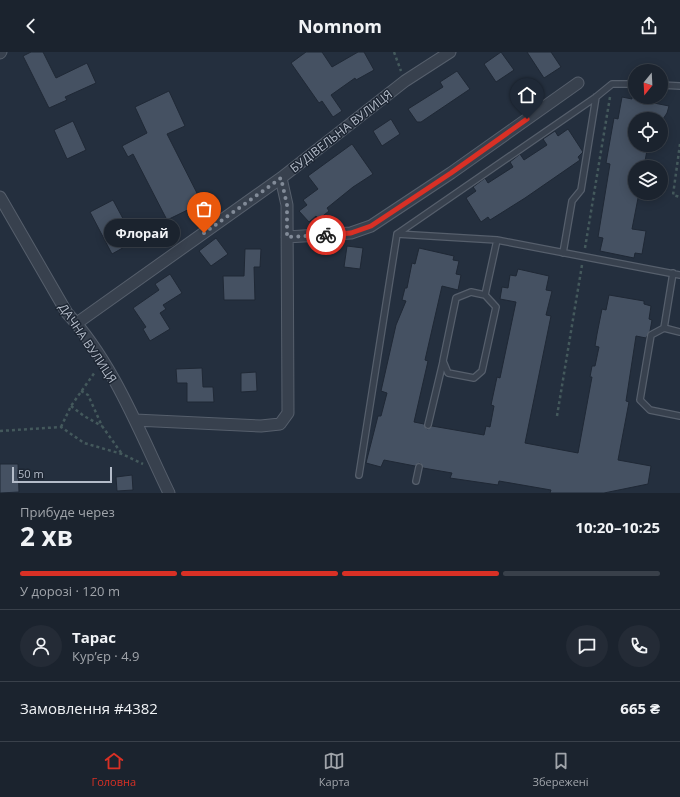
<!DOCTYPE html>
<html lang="uk">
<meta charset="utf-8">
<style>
:root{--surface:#1b232e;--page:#242b36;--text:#f1f3f6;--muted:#a0a4aa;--line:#39404a;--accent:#d93025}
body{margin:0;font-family:"Open Sans",sans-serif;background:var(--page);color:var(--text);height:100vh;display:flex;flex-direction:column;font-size:15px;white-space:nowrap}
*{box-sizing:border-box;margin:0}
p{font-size:13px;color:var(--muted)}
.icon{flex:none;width:22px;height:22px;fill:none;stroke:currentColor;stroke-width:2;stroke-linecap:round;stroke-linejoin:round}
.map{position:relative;height:441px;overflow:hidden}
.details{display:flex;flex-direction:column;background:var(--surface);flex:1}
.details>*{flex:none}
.needle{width:26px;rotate:198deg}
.tools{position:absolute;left:628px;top:12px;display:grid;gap:8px}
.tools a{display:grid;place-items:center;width:40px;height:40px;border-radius:50%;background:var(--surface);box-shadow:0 2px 10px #0003,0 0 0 1px var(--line);font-size:20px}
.scale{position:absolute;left:12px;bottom:10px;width:100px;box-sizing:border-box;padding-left:4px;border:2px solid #b4bcc9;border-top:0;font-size:11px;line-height:14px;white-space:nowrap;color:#b4bcc9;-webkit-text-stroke:3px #1d2633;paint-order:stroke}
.pin{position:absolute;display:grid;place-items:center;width:34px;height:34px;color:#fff;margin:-41px -17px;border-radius:50% 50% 50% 0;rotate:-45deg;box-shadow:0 0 4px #0007}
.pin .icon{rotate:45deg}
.courier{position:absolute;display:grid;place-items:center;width:40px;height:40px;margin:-20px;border:3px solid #d93025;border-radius:50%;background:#fff;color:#222;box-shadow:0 1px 5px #0007}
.bubble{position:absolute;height:28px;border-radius:14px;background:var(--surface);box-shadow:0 2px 10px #0003,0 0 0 1px var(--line);font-size:13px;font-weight:700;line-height:28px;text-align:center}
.summary em{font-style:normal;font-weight:700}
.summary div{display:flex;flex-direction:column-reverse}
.summary{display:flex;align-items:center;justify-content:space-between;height:68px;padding:0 20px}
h1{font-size:26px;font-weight:700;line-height:30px}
.bar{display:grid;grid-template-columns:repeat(4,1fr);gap:6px 4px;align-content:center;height:48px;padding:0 20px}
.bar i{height:5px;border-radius:3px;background:var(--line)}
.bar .selected{background:var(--accent)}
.bar p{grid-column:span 4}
.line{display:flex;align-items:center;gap:10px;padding:0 20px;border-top:1px solid var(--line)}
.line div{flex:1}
.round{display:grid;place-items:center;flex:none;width:42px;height:42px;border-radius:21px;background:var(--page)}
header{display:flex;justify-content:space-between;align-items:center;height:52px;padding:0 20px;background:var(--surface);font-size:18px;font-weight:700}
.dock{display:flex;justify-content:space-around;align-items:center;height:56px;border-top:1px solid var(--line);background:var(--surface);font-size:11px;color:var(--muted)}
.dock a{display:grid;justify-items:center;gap:2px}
.dock .selected{color:var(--accent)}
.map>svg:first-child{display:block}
.building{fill:#455162;stroke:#1f2835}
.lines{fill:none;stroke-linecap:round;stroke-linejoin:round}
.service-casing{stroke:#565f6c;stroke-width:8}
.minor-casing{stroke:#565f6c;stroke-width:13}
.path{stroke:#44595c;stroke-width:2.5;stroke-dasharray:3 3;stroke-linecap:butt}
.service{stroke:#38414e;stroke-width:5.5}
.minor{stroke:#38414e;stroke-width:11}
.done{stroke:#828b98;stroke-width:4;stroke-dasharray:0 7.2}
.route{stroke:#d93025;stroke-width:5}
.labels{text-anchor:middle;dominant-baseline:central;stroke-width:3;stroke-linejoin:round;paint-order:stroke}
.street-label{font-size:12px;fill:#b4bcc9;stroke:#1d2633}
</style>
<header><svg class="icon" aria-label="back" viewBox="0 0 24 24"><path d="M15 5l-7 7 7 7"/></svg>Nomnom<svg class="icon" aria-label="share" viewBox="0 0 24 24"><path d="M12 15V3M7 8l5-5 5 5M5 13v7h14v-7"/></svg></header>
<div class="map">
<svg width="680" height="441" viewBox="0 0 680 441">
<rect width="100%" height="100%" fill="#242f3e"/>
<!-- building -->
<path class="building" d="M31,0H43L56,26L87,11L96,31L65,45L67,48L49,56L23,4Z
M306,0H322L332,15L358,0H364L374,18L356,28L355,26L331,43L342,59L333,65L322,49L319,51L291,11Z
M501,0L514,18L496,30L484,12Z
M527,0H551L561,15L544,26Z
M457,19L470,37L421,70H417L408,57L443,35L440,30Z
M169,39L185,74L167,82L202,151L167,168L133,102L128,105L122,94L147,81L135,55Z
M622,45L632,47V45H650L649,50L669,54L667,61L663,67H635V93H648L645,109H643L641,115H635V141H639L632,177L646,179L642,202L635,201L634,206L600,199L603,186L598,185L610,112L606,111L614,66L618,67Z
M391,67L400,82L382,94L373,79Z
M73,69L86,98L67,107L54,78Z
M568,77L583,100L578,105L580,108L525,146L490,168L488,165L481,170L466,146L476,139L473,135L485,126L488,131L513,115L510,110L520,102L524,108L547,93L543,87L555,79L558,84Z
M352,92L373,122L353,135L327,156L329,159L319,167L316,164L309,170L299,159L307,153L303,148L318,137L308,124Z
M113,148L135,189L112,202L90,160Z
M216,186L228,202L211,214L199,199Z
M347,194L363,196L360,217L344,215Z
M419,196L454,204L453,208L459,209L456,222L461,223L458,238L442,234L425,308L428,309L414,370L424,372L427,377L432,374L484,383L486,374L490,375L494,354L491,353L497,325L500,326L516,250L500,247L502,235L508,236L510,223L516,224L518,217L549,224L546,238L552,239L546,263L551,264L525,391L578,401L592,325H590L592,314H595L599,295L595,294L597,282L602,257L606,258L609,243L644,249V252L651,254L649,267L652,268L650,279L646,286L636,284L626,349L629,350L618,408L651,414L648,432L604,441H550L551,438L499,429L498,433L450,426L452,421L423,416L420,411L415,414L384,408L381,415L366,411L378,364H381L387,341L381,339L396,273L406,249L402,248L405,236H407L412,211L415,212Z
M245,197H261L260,215H254L255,248H224L223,224H244Z
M170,222L182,241L163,253L166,257L160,261L170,277L150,289L143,277L146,275L133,256L159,238L155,232Z
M202,316L203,335H213L214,350H187V331H177L176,317Z
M256,320L257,339L241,340V321Z
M0,412H18L19,440L0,441Z
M132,423L133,438L117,439L116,425Z"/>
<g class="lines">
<defs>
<path id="service" d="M661,33L680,34
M397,182L497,188L680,223
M563,201L572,149L581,138L596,45
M673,221L664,276L651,283L640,348L650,358L680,364
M485,243L496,255L482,319L474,326L448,321L443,309L456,246L471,240L485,243L497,188
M664,276L680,280
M428,373L443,310
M359,423L397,182L596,45L612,32H635
M416,429L419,415"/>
<path id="minor" d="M0,1L1,0
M0,145L67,261C113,310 140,381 169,441
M287,185L351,181L371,174L451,121L578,31
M77,271L281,126L405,29L450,0
M135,368L261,374L280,372L288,361L287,153L281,126"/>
</defs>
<!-- service casing -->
<use href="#service" class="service-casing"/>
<!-- minor casing -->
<use href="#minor" class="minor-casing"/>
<!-- path -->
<path class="path" d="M394,0L401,19
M680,92L673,143L680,145
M585,196L610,45
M81,339L88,343L102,374L122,402
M71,354L84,364L102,374
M557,364L582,213
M61,375L71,354L95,320
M0,379L61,375L84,391L122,402L143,412"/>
<!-- service -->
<use href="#service" class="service"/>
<!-- minor -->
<use href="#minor" class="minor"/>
</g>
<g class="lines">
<!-- done -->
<path class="done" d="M204,181L281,126L287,153V185L326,183"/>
<!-- route -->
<path class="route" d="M326,183L351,181L371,174L451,121L527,67"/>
</g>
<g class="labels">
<!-- street labels -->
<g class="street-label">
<text transform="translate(341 79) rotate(-38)">БУДІВЕЛЬНА ВУЛИЦЯ</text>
<text transform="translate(88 291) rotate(56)">ДАЧНА ВУЛИЦЯ</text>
</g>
</g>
</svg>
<div class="tools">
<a><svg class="needle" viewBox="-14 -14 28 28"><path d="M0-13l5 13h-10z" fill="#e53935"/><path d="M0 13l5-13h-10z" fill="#a0a4aa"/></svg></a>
<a><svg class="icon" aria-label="locate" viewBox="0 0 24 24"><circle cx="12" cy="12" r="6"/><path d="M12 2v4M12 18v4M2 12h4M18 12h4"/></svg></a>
<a><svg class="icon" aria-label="layers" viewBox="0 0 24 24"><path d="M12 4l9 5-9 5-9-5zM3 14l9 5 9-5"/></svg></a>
</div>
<div class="scale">50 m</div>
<div class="pin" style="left:204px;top:181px;background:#ea580c"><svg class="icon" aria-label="bag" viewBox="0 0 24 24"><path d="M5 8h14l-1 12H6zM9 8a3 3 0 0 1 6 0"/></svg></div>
<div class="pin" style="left:527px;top:67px;background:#1f2937"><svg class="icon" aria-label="home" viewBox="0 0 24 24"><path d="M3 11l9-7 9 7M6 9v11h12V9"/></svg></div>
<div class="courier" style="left:326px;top:183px"><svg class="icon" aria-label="bike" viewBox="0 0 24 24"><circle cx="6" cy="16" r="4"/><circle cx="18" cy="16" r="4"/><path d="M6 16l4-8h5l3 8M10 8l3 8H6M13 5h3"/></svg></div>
<div class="bubble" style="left:104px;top:167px;width:76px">Флорай</div>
</div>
<section class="details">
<div class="summary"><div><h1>2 хв</h1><p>Прибуде через</p></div><em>10:20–10:25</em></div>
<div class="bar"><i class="selected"></i><i class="selected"></i><i class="selected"></i><i></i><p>У дорозі · 120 m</p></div>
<div class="line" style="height:72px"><a class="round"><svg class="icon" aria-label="person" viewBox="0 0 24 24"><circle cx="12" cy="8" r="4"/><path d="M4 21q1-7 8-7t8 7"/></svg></a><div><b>Тарас</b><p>Кур’єр · 4.9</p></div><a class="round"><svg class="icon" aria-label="chat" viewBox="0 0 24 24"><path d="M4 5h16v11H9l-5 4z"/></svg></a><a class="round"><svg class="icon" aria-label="phone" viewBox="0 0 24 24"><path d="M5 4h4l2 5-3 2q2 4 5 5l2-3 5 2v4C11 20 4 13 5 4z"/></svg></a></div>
<div class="line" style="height:52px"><div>Замовлення #4382</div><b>665 ₴</b></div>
</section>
<nav class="dock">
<a class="selected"><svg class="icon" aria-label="home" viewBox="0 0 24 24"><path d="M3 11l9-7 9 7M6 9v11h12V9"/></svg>Головна</a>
<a><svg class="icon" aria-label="map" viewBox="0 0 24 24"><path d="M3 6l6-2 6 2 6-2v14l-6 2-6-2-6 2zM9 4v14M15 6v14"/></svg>Карта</a>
<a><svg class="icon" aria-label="saved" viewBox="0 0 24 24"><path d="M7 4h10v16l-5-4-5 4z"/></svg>Збережені</a>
</nav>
